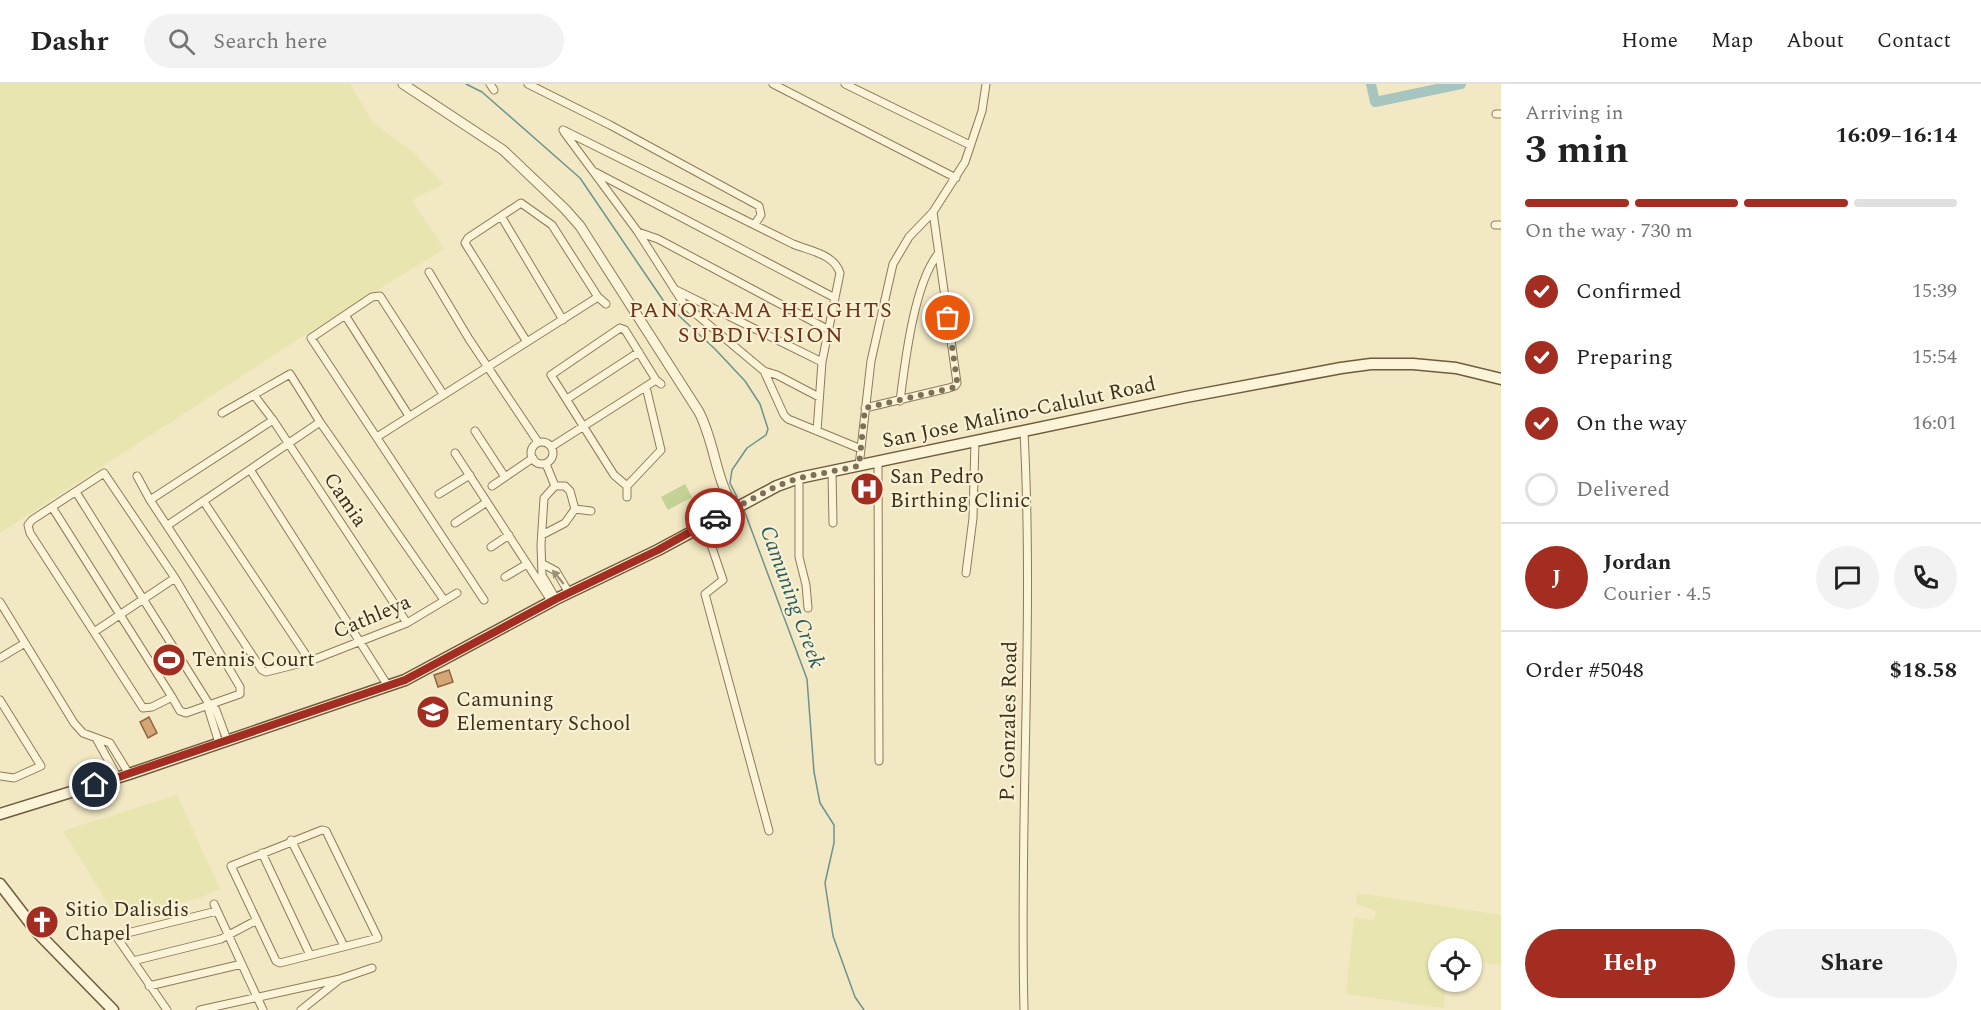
<!DOCTYPE html>
<meta charset="utf-8">
<style>
:root{--surface:#fff;--page:#f2f2f2;--text:#222;--muted:#767676;--line:#e0e0e0;--accent:#a42d22}
body{margin:0;font-family:Spectral,serif;background:var(--page);color:var(--text);height:100vh;display:flex;flex-direction:column;font-size:22px;white-space:nowrap}
*{box-sizing:border-box;margin:0}
p{font-size:20px;color:var(--muted)}
.icon{flex:none;width:33px;height:33px;fill:none;stroke:currentColor;stroke-width:2;stroke-linecap:round;stroke-linejoin:round}
.map{position:relative;flex:1;overflow:hidden}
.details{display:flex;flex-direction:column;background:var(--surface);width:480px}
.details>*{flex:none}
.controls{position:absolute;left:1428px;top:854px;display:grid;gap:12px}
.controls a{display:grid;place-items:center;width:54px;height:54px;border-radius:50%;background:var(--surface);box-shadow:0 2px 4px #0004;font-size:30px}
.pin{position:absolute;display:grid;place-items:center;width:51px;height:51px;color:#fff;margin:-26px;border:3px solid #fff;border-radius:50%;box-shadow:0 2px 6px #0007}
.courier{position:absolute;display:grid;place-items:center;width:60px;height:60px;margin:-30px;border:4px solid #a42d22;border-radius:50%;background:#fff;color:#222;box-shadow:0 2px 8px #0007}
.overview em{font-style:normal;font-weight:700}
.overview div{display:flex;flex-direction:column-reverse}
.overview{display:flex;align-items:center;justify-content:space-between;height:102px;padding:0 24px}
h1{font-size:39px;font-weight:700;line-height:45px}
.bar{display:grid;grid-template-columns:repeat(4,1fr);gap:9px 6px;align-content:center;height:72px;padding:0 24px}
.bar i{height:8px;border-radius:4px;background:var(--line)}
.bar .active{background:var(--accent)}
.bar p{grid-column:span 4}
.line{display:flex;align-items:center;gap:15px;padding:0 24px;border-top:2px solid var(--line)}
.line div{flex:1}
.round{display:grid;place-items:center;flex:none;width:63px;height:63px;border-radius:32px;background:var(--page)}
ol{padding:0 24px;list-style:none}
li{display:flex;align-items:center;gap:18px;height:66px}
li p{margin-inline-start:auto}
li .icon{padding:6px;border-radius:50%;background:var(--accent);color:#fff;stroke-width:4}
li:last-child{color:var(--muted)}
li i{width:33px;height:33px;border:3px solid var(--line);border-radius:50%}
.cta{display:flex;gap:12px;margin-top:auto;padding:12px 24px}
.cta a{flex:1;height:69px;border-radius:36px;background:var(--accent);color:#fff;font-size:24px;font-weight:700;line-height:69px;text-align:center}
.cta a+a{background:var(--page);color:var(--text)}
header{display:flex;align-items:center;gap:36px;box-sizing:border-box;height:84px;padding:0 30px;background:var(--surface);border-bottom:2px solid var(--line)}
header strong{font-size:28px}
nav{display:flex;gap:33px;margin-inline-start:auto;font-size:21px}
.search{width:420px;height:54px;background:var(--page);display:flex;align-items:center;gap:15px;box-sizing:border-box;padding:0 21px;border-radius:33px;color:var(--muted);font-size:22px}
main{display:flex;flex:1;min-height:0}
.map>svg:first-child{display:block}
.farmland{fill:#e9e5b0}
.green{fill:#c5d296}
.lines{fill:none;stroke-linecap:round;stroke-linejoin:round}
.stream{stroke:#6b948e;stroke-width:1.5}
.river{stroke:#a6c5be;stroke-width:10}
.building{fill:#d4a576;stroke:#90653b;stroke-width:1.5}
.minor-casing{stroke:#8f7a58;stroke-width:9}
.tertiary-casing{stroke:#8f7a58;stroke-width:11}
.secondary-casing{stroke:#705b3b;stroke-width:13}
.minor{stroke:#fcf4d8;stroke-width:7}
.tertiary{stroke:#fcf4d8;stroke-width:9}
.secondary{stroke:#fcf4d8;stroke-width:10}
.oneway{fill:#9c927a}
.done{stroke:#7c7057;stroke-width:6;stroke-dasharray:0 10.8}
.route{stroke:#a42d22;stroke-width:8}
.labels{text-anchor:middle;dominant-baseline:central;stroke-width:4.5;stroke-linejoin:round;paint-order:stroke}
.street-label{font-size:21px;fill:#3d301d;stroke:#f9f1d4}
.poi-label{font-size:21px;fill:#3d301d;stroke:#f9f1d4;text-anchor:start}
.neighbourhood-label{font-size:22px;letter-spacing:1.5px;fill:#6e3218;stroke:#f9f1d4}
.water-label{font-size:22px;font-style:italic;fill:#2b5d5e;stroke:#f9f1d4}
</style>
<header>
<strong>Dashr</strong>
<div class="search"><svg class="icon" aria-label="search" viewBox="0 0 24 24"><circle cx="10" cy="10" r="6"/><path d="M15 15l6 6"/></svg>Search here</div>
<nav><a>Home</a><a>Map</a><a>About</a><a>Contact</a></nav>
</header>
<main>
<div class="map">
<svg width="1501" height="926" viewBox="0 0 1501 926">
<rect width="100%" height="100%" fill="#f2e8c3"/>
<!-- farmland -->
<path class="farmland" d="M0,0H350L373,39L412,67L443,100L412,116L444,165L297,256L0,449Z
M177,711L220,805L200,814L130,831H115L63,747Z
M1357,809L1501,831V881L1472,876V864H1438V897H1447L1443,924L1346,910L1354,833L1374,837L1376,827L1356,820Z"/>
<!-- green -->
<path class="green" d="M685,400L692,413L668,426L661,413Z
M167,558L184,585L171,594L154,566Z"/>
<g class="lines">
<!-- stream -->
<path class="stream" d="M466,0L482,8L580,94L665,219L715,265L745,297L760,320L768,345L766,351L747,364L732,386L730,399L737,413
M744,426L807,595L814,688L820,719L834,741V759L825,799L833,852L855,913L864,926"/>
<!-- river -->
<path class="river" d="M1371,0L1375,18L1461,0"/>
</g>
<!-- building -->
<path class="building" d="M449,586L453,598L438,603L434,591Z
M149,633L157,649L148,654L140,638Z"/>
<g class="lines">
<defs>
<path id="minor" d="M490,0L494,6
M528,0L610,41L759,122L761,131L755,140
M773,0L956,94
M845,0L970,61
M1496,30H1501
M563,46L793,160C810,167 834,170 840,189L822,278L817,347
M564,48L638,148L684,220L764,287L784,331L788,335L861,365
M595,88L835,214
M501,132L563,236
M1495,141H1501
M638,148L658,155L829,246
M429,188L469,255L538,358
M674,205L822,278
M345,231L409,332
M527,258L465,159L468,154L521,119L552,141L598,213L606,220
M764,287L777,291L819,313
M443,310L380,212L372,213L311,254L484,516
M254,311L273,336L407,539
M567,315L639,268
M900,317C905,278 914,200 938,170
M865,324L949,304L955,302L957,299L933,128
M222,329L290,290L320,338L444,516
M475,347L505,393
M1024,348C1034,540 1019,733 1024,926
M377,353L598,213
M531 369a11 11 0 1 1 22 0a11 11 0 1 1-22 0Z
M551,363L656,296L661,300
M455,369L552,518
M878,378L879,677
M546,380L555,402L544,414L541,461L542,491L556,515
M859,382L871,277L893,180L909,153L933,128L965,78L982,27L986,0
M251,387L388,602
M832,388L833,439
M104,389L175,494L240,603V610L186,629L180,627L172,613L152,623L143,624L30,449L28,441L32,436Z
M137,392L150,416L262,586L266,588L310,577L407,539L457,509
M799,394V473L806,501L808,524
M492,402L533,374
M627,402L614,391L551,291L620,244L625,246L656,296
M76,408L209,620L216,626L227,656
M439,410L470,391
M627,413V402L661,366L646,303
M150,416L273,336
M204,418L310,577
M52,423L172,613
M575,425L591,427
M455,439L487,418
M704,440L723,496L705,510L769,747
M168,441L320,338
M542,451L565,439L575,425L570,407L565,402H555
M491,463L509,451
M543,480L556,487L569,509
M966,489L973,434L975,356
M505,493L527,480
M0,518L74,639L83,649L110,659L129,690
M94,548L175,494
M0,574L25,559
M0,616L41,682L14,694L0,692
M209,620V627L219,659
M96,654L118,694
M322,746L326,747L378,854L280,879L276,877L231,782Z
M291,756L344,862
M262,769L310,871
M214,820L263,926
M133,877L221,855L255,837
M149,902L242,880
M167,926L118,855L119,851L217,827
M200,926L340,895
M301,926L340,895L372,884"/>
<path id="tertiary" d="M403,0L503,66L565,125L580,142L699,328C715,359 715,394 734,424"/>
<path id="secondary" d="M0,730L129,690L405,596L556,515L658,466L777,402L799,394L1186,313L1341,284L1371,280H1413L1456,284L1501,295
M0,800L37,848L113,926"/>
</defs>
<!-- minor casing -->
<use href="#minor" class="minor-casing"/>
<!-- tertiary casing -->
<use href="#tertiary" class="tertiary-casing"/>
<!-- secondary casing -->
<use href="#secondary" class="secondary-casing"/>
<!-- minor -->
<use href="#minor" class="minor"/>
<!-- tertiary -->
<use href="#tertiary" class="tertiary"/>
<!-- secondary -->
<use href="#secondary" class="secondary"/>
</g>
<!-- one-way arrows -->
<defs><path id="oneway-solid" d="M-6-.8H1V-3.2L6.5 0L1 3.2V.8H-6Z" transform="scale(1.5)"/></defs>
<use class="oneway" href="#oneway-solid" transform="translate(558 493) rotate(-129)"/>
<g class="lines">
<!-- done -->
<path class="done" d="M715,434L777,402L799,394L859,382L865,324L956,303L957,297L948,234"/>
<!-- route -->
<path class="route" d="M95,701L405,596L556,515L658,466L715,434"/>
</g>
<!-- icons -->
<defs>
<symbol id="hospital-disc" viewBox="-11 -11 22 22"><circle r="9.5" fill="#a42d22" stroke="#f9f1d4"/><path d="M-5-5h3v3.5h4V-5h3V5h-3V1.5h-4V5h-3Z" fill="#fff"/></symbol>
<symbol id="stadium-disc" viewBox="-11 -11 22 22"><circle r="9.5" fill="#a42d22" stroke="#f9f1d4"/><path d="M0-5a6.5 5 0 1 0 0 10a6.5 5 0 1 0 0-10ZM-3.5-1.8h7v3.6h-7Z" fill="#fff"/></symbol>
<symbol id="school-disc" viewBox="-11 -11 22 22"><circle r="9.5" fill="#a42d22" stroke="#f9f1d4"/><path d="M0-5L7-2L0 1L-7-2ZM-4 1L0 2.5L4 1V4Q0 6-4 4Z" fill="#fff"/></symbol>
<symbol id="church-disc" viewBox="-11 -11 22 22"><circle r="9.5" fill="#a42d22" stroke="#f9f1d4"/><path d="M-1.2-6h2.4v3.5h3.3v2.4h-3.3V6h-2.4V-.1h-3.3v-2.4h3.3Z" fill="#fff"/></symbol>
</defs>
<g fill-rule="evenodd">
<use href="#hospital-disc" x="848" y="386" width="38" height="38"/>
<use href="#stadium-disc" x="150" y="557" width="38" height="38"/>
<use href="#school-disc" x="414" y="609" width="38" height="38"/>
<use href="#church-disc" x="23" y="819" width="38" height="38"/>
</g>
<g class="labels">
<!-- street labels -->
<g class="street-label">
<text transform="translate(1019 329) rotate(-12)">San Jose Malino-Calulut Road</text>
<text transform="translate(345 416) rotate(56)">Camia</text>
<text transform="translate(372 533) rotate(-23)">Cathleya</text>
<text transform="translate(1009 637) rotate(-89)">P. Gonzales Road</text>
</g>
<!-- poi labels -->
<g class="poi-label">
<text x="890" y="393">San Pedro<tspan x="890" dy="24">Birthing Clinic</tspan></text>
<text x="192" y="576">Tennis Court</text>
<text x="456" y="616">Camuning<tspan x="456" dy="24">Elementary School</tspan></text>
<text x="65" y="826">Sitio Dalisdis<tspan x="65" dy="24">Chapel</tspan></text>
</g>
<!-- neighbourhood labels -->
<g class="neighbourhood-label">
<text x="761" y="226">PANORAMA HEIGHTS<tspan x="761" dy="25">SUBDIVISION</tspan></text>
</g>
<!-- water labels -->
<g class="water-label">
<text transform="translate(792 513) rotate(70)">Camuning Creek</text>
</g>
</g>
</svg>
<div class="controls">
<a><svg class="icon" aria-label="locate" viewBox="0 0 24 24"><circle cx="12" cy="12" r="6"/><path d="M12 2v4M12 18v4M2 12h4M18 12h4"/></svg></a>
</div>
<div class="pin" style="left:948px;top:234px;background:#ea580c"><svg class="icon" aria-label="bag" viewBox="0 0 24 24"><path d="M5 8h14l-1 12H6zM9 8a3 3 0 0 1 6 0"/></svg></div>
<div class="pin" style="left:95px;top:701px;background:#1f2937"><svg class="icon" aria-label="home" viewBox="0 0 24 24"><path d="M3 11l9-7 9 7M6 9v11h12V9"/></svg></div>
<div class="courier" style="left:715px;top:434px"><svg class="icon" aria-label="car" viewBox="0 0 24 24"><path d="M5 17H2v-5l4-1 3-4h7l3 4 3 1v5h-3M9 17h6M6 11h13"/><circle cx="7" cy="17" r="2"/><circle cx="17" cy="17" r="2"/></svg></div>
</div>
<section class="details">
<div class="overview"><div><h1>3 min</h1><p>Arriving in</p></div><em>16:09–16:14</em></div>
<div class="bar"><i class="active"></i><i class="active"></i><i class="active"></i><i></i><p>On the way · 730 m</p></div>
<ol>
<li><svg class="icon" aria-label="check" viewBox="0 0 24 24"><path d="M5 12l5 5 9-10"/></svg>Confirmed<p>15:39</p></li>
<li><svg class="icon" aria-label="check" viewBox="0 0 24 24"><path d="M5 12l5 5 9-10"/></svg>Preparing<p>15:54</p></li>
<li><svg class="icon" aria-label="check" viewBox="0 0 24 24"><path d="M5 12l5 5 9-10"/></svg>On the way<p>16:01</p></li>
<li><i></i>Delivered</li>
</ol>
<div class="line" style="height:108px"><b class="round" style="background:var(--accent);color:#fff">J</b><div><b>Jordan</b><p>Courier · 4.5</p></div><a class="round"><svg class="icon" aria-label="chat" viewBox="0 0 24 24"><path d="M4 5h16v11H9l-5 4z"/></svg></a><a class="round"><svg class="icon" aria-label="phone" viewBox="0 0 24 24"><path d="M5 4h4l2 5-3 2q2 4 5 5l2-3 5 2v4C11 20 4 13 5 4z"/></svg></a></div>
<div class="line" style="height:78px"><div>Order #5048</div><b>$18.58</b></div>
<div class="cta"><a>Help</a><a>Share</a></div>
</section>
</main>
